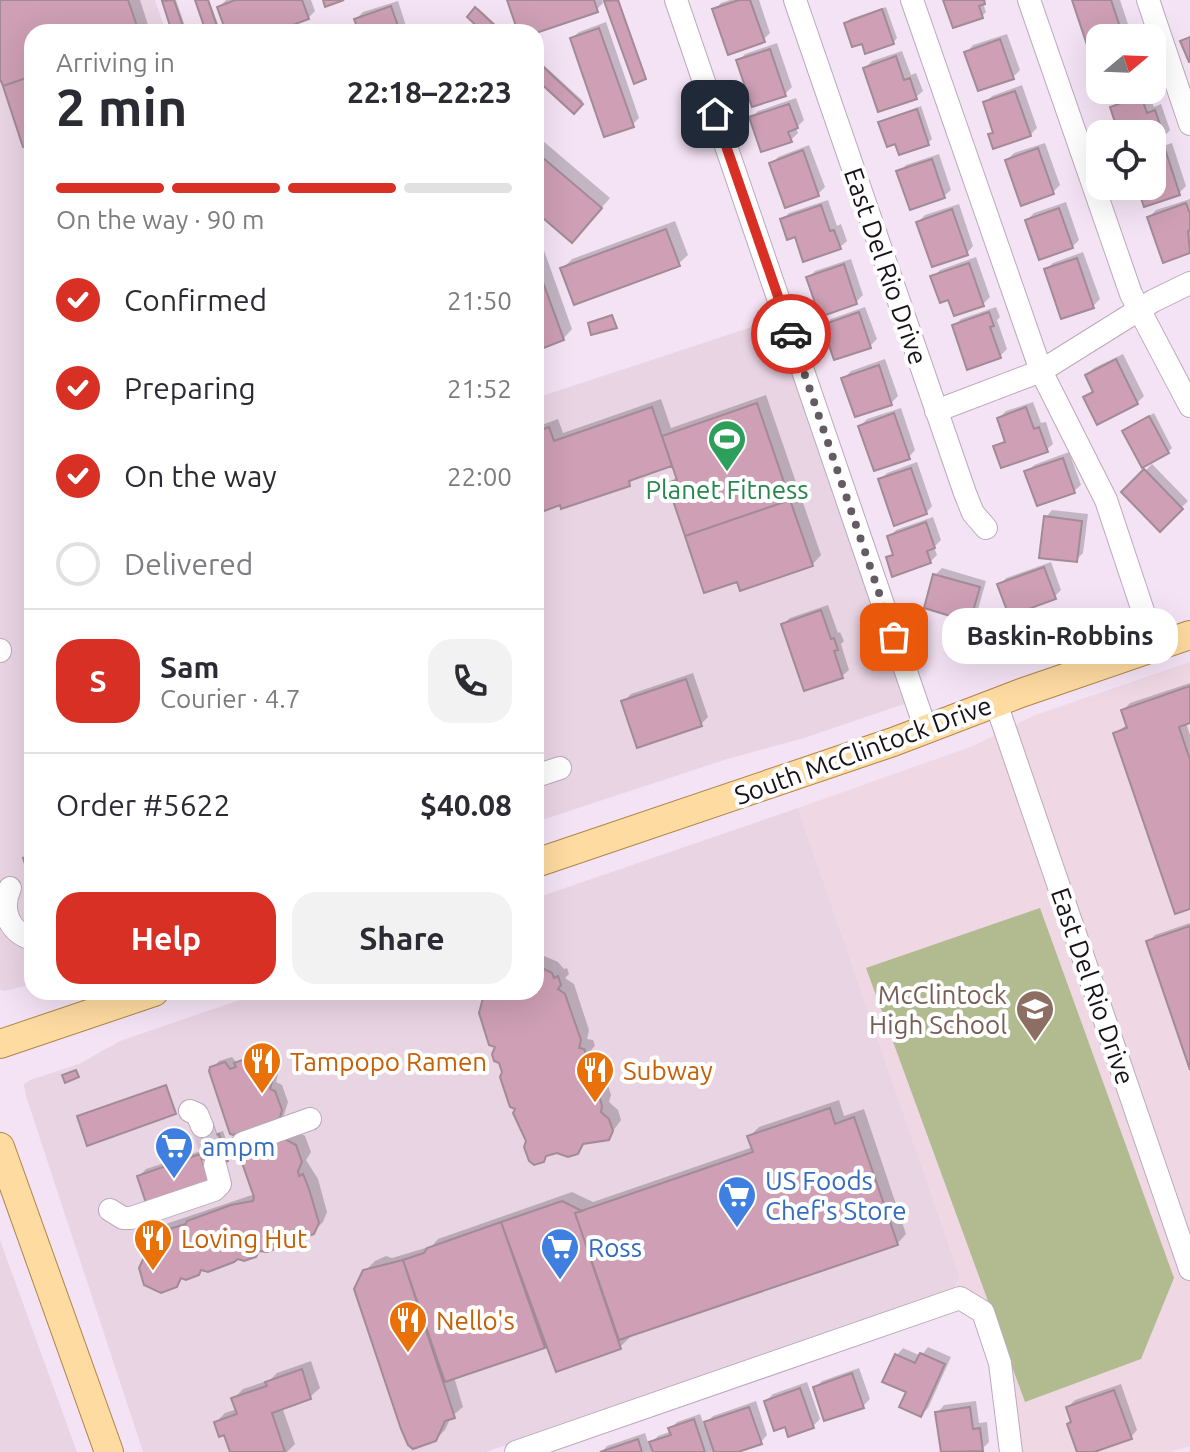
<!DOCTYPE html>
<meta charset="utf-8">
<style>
:root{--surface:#fff;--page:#f2f2f3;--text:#2b2b33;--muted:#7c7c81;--line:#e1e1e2;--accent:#d93025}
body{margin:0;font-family:Ubuntu,sans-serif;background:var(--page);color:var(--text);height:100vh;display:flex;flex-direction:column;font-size:30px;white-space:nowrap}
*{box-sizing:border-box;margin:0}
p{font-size:26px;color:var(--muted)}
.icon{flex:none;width:44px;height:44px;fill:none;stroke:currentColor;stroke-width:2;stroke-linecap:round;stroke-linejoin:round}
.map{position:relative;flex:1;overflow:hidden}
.panel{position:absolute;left:24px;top:24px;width:520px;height:976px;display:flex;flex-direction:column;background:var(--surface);border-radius:24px;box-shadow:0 8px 32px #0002}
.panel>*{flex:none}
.needle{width:52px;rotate:71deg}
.controls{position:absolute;left:1086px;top:24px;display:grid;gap:16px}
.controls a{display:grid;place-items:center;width:80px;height:80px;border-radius:16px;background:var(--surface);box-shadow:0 8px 32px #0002;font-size:40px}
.pin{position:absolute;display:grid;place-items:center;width:68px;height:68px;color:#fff;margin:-34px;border-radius:16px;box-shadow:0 4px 12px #0006}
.courier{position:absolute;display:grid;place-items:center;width:80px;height:80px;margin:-40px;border:6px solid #d93025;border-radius:50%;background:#fff;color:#222;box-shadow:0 2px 10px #0007}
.bubble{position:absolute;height:56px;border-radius:24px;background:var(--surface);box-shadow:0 8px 32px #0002;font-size:26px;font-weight:700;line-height:56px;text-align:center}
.head em{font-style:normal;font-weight:700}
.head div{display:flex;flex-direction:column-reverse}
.head{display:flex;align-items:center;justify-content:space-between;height:136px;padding:0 32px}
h1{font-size:52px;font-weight:700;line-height:60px}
.bar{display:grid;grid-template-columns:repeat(4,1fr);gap:12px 8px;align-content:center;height:96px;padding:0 32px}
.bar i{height:10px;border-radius:6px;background:var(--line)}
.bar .on{background:var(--accent)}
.bar p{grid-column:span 4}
.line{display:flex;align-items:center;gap:20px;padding:0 32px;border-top:2px solid var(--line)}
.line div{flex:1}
.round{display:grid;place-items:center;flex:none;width:84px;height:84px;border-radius:24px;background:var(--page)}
ol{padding:0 32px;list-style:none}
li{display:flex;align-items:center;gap:24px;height:88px}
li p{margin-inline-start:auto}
li .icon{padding:8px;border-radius:50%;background:var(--accent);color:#fff;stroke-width:4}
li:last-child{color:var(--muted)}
li i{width:44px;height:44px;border:4px solid var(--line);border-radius:50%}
.action{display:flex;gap:16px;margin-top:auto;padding:16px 32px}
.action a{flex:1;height:92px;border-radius:24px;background:var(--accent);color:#fff;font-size:32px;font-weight:700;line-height:92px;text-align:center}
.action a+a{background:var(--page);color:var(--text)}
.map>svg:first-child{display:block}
.commercial{fill:#e9d4e4}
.education{fill:#efd8e4}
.garden{fill:#b2bb90}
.shadow{fill:#0003}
.building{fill:#ce9fb5;stroke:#a28b95;stroke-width:2}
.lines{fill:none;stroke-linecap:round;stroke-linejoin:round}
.minor-tunnel{stroke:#d3c4d4;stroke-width:22;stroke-dasharray:22 11;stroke-linecap:butt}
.minor-casing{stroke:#bbaabc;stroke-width:24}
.major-casing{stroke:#ad8549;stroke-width:30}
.minor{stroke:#fff;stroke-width:22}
.major{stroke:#fedba1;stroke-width:28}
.done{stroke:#655b65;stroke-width:8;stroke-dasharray:0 14.4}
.route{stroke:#d93025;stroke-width:10}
.labels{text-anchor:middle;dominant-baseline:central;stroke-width:8;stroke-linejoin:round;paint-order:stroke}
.street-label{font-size:26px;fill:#181218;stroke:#fff}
.leisure-label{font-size:26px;fill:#27864d;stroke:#fff}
.education-label{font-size:26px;fill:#785e54;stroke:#fff;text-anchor:end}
.food-label{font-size:26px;fill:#c56008;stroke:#fff;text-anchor:start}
.shop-label{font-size:26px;fill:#366cbe;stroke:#fff;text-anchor:start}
</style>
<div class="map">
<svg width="1190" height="1452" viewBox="0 0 1190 1452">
<rect width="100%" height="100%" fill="#f4e3f5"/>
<!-- commercial -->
<path class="commercial" d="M0,0H155L166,32H32V984L5,991L0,990Z
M785,316L916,700L804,738L727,759L536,822V398Z
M798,808L960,1277L952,1293L486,1452H143L26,1096L24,1084L30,1080L79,1064L120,1041L263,992H536V898Z
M0,1240L77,1452H0Z"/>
<!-- education -->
<path class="education" d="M1190,662V1446L1171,1452H1017L1006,1362L983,1298L956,1286L960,1277L798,808L973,746L1035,715Z"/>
<!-- garden -->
<path class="garden" d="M1040,908L1174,1278L1141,1359L1025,1402L866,968Z"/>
<!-- shadow -->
<path class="shadow" d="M0,0H140L149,28L145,32H32V142L0,76Z
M165,0H176L187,32H174Z
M197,0H209L221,32H208Z
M226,0H311L315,11L308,18L268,32H228L219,7Z
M509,0H602L603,3L596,10Z
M608,0H619L645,78L607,2Z
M730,0H759L770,33L763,40L714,10L721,3Z
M945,0H986L983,3L986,12L982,16Z
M1075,0H1120L1128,24L1121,31L1088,42Z
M398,1L408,32H361L356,19L363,12Z
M886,7L897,38L893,43L863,42L846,23L850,19Z
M478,8L504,32H486L469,17Z
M606,22L639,118L632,125L572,38L579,32Z
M1007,34L1020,70L1013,77L967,52L973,45Z
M777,43L792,87L785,94L738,61L745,54Z
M902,51L911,75L916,73L923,91L916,97L865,68L872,61Z
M536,58L583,101L574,111L536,76Z
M1022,85L1037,128L1030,135H990L995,131L985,103L992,96Z
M1148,91L1154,107L1161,104L1170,130L1164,137L1152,141V134H1121L1112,108L1119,101Z
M796,98L804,120L796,128L798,133L791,140L751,118L758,111Z
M921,106L932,139L928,143L896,142L881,123L885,119Z
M536,135L610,198L581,231L536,210Z
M1045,143L1060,185L1053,192L1007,160L1014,153Z
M1172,143L1186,186L1179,193L1139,186H1152V150Z
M809,145L825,187L818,194L771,164L778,157Z
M939,154L951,190L944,196L899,172L906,165Z
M1190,199V251L1164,260L1149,217L1156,210Z
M828,200L837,226L841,224L847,241L840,247L796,235L782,220L789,213Z
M1066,202L1079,240L1072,247L1027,220L1034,213Z
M959,204L973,246L967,253L918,222L925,215Z
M675,221L688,255L678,264L563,268L572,259Z
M536,228L572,329L563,339L536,348Z
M1083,252L1100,299L1093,306L1046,269L1053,263Z
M976,257L990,297L983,304L950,297L933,277L940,270Z
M851,259L863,295L856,302L821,314L809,278L815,271Z
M865,307L877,339L870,346L824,326L831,319Z
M996,307L1000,317L997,320L1007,349L1000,356L954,326L961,319Z
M1123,354L1144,396L1137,403L1086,398L1092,391L1087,375L1094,368Z
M885,359L898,396L891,403L844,378L851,371Z
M766,395L821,555L812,565L738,579L670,484L678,475L673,464L636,476L629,484L536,512V427L558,419L563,433L661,399L671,428Z
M1033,402L1041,423L1046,422L1053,444L1046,450L996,447L1006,439L999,418L1006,411Z
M901,408L915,450L909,457L860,426L867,419Z
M1154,413L1172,448L1168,452L1124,431Z
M1069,452L1081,485L1074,491L1027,472L1034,465Z
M917,462L932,506L926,513L880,480L887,473Z
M1152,464L1188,501L1160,529L1124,492Z
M1052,510L1088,514L1083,553L1076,560L1046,517Z
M933,517L941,540L934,547L937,555L930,562L888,558L894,552L889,537L896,530Z
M1051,562L1061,590L1054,597L1000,585L1006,578Z
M942,568L986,581L977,613L970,620L935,575Z
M828,605L838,633L840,632L844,641L841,644L849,670L842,676L783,624L790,618Z
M693,673L708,717L701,724L624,701L631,694Z
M1190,683V721L1186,723L1190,735V907L1115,733L1128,724L1123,710L1130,703Z
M1190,923V1064L1148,942L1155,935Z
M542,955L558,962L564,969L567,968L569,974L565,978L574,984L589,1030L587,1039L593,1040L595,1046L591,1050L596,1055L601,1069L599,1074L605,1076L611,1095L609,1102L618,1110L621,1120L608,1138L587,1141L577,1152L557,1150L550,1153L543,1160L528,1141L504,1072L486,995L489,992H536V957Z
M252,1054L253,1057L260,1055L274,1062L278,1074L276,1082L282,1085L288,1102L284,1115L277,1122L212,1069L219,1061L232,1057L237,1063Z
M167,1085L175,1112L81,1115Z
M839,1100L844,1116L864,1109L906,1234L897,1244L629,1335L630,1337L620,1347L557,1369L548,1345L454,1377L463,1407L451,1417L445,1430L435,1440L365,1271L375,1261L386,1256L392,1258L432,1246L438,1239L572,1192L593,1202L753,1147L749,1137L759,1127Z
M213,1121L217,1133L223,1131L231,1155L216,1177L139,1176L146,1169L204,1150L201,1125Z
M290,1128L305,1136L311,1152L306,1160L318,1179L327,1212L323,1222L313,1232L261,1249L255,1255L238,1256L203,1269L198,1274L184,1277L176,1285L147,1256L141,1238L151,1229L255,1194L246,1161L256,1151Z
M928,1347L951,1357L928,1408L921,1415L908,1391L885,1381L897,1355L903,1348L921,1356Z
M311,1361L320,1388L310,1397L282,1407L295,1444L287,1452H232L225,1433L216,1422L225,1413L237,1409L234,1398L243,1389L270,1380L277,1373Z
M859,1368L870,1399L863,1406L815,1388L822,1381Z
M807,1382L820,1419L813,1426L786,1425L766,1401L773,1394Z
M1121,1384L1137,1430L1131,1437L1088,1452H1079L1068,1407L1075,1400Z
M756,1401L767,1435L761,1442L731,1452H602L607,1446L645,1433L649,1445L658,1436L672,1431L671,1428L677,1422L700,1414L704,1425L713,1416Z
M976,1401L979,1423L987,1422L989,1442L982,1449L943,1452L938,1412L944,1405Z"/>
<!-- building -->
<path class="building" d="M0,0H128L139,32H32V76L3,86L0,79Z
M174,0L185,32H172L162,1Z
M195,0H208L219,32H206Z
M235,0H302L309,19L274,32H226L217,7Z
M323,0H344L325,7Z
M507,0H594L598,12L536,33L518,32Z
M618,0L646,79L634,84L604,1Z
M739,0H750L765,42L728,55L712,9Z
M943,0H984L985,4L979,6L983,18L953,28Z
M1072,0H1111L1122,33L1100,38V40L1087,45Z
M391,6L400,32H359L354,19Z
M475,7L502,32H483L467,17Z
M882,9L894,44L865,54L862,44L852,47L844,23Z
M599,28L634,127L604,137L570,38Z
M1190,37V62H1189L1180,41Z
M1000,39L1014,79L978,91L964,52Z
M770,49L786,96L752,107L736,60Z
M1100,50V84L1090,54Z
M896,56L904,80L910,78L917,99L878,112L863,68Z
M536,60L583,104L574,114L536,79Z
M32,76V144L23,147L3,86Z
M1015,91L1031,136L993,149L988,134L993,133L983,102Z
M1141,96L1147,113L1155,110L1165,139L1152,143V134H1119L1110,107Z
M789,104L798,128L788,132L792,142L761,152L749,117Z
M917,109L929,145L899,155L895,144L887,147L878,122Z
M1038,148L1054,194L1021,206L1005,160Z
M1165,149L1180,195L1144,207L1137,186H1152V153Z
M803,150L819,196L785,208L769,163Z
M536,152L602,208L572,243L536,212Z
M932,159L945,198L910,210L896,171Z
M1186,203L1190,214V230L1188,231L1190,253L1163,263L1147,217Z
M821,205L830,231L834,230L841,249L803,262L795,237L787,240L780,219Z
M1059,208L1073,248L1039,260L1025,220Z
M952,209L968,255L932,267L916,222Z
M666,229L680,266L574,305L560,268Z
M1077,258L1094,308L1061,319L1044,269Z
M536,263L564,340L536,351Z
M969,263L984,306L954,316L948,300L940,303L930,276Z
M844,264L857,304L820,317L806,277Z
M859,312L871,348L834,360L822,325Z
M989,312L994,326L990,327L1001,358L967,370L952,325Z
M612,315L617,328L591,335L588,323Z
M1116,359L1138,404L1097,425L1083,397L1093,392L1085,375Z
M879,365L892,405L855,417L841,378Z
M757,403L790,500L685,536L667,483L677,480L662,436Z
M652,407L672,466L629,481L630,486L561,509L560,505L536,514V432L549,427L554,441Z
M1026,407L1034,429L1039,427L1048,452L1001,468L993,446L1005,442L997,418Z
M894,413L910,459L874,471L858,426Z
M1149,416L1169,453L1142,468L1122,431Z
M1063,458L1075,493L1037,506L1024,471Z
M911,468L927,514L894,526L878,479Z
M1144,469L1183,509L1160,532L1121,492Z
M790,500L813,566L740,591L737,582L704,593L685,536Z
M1044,516L1082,521L1077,562L1039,558Z
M926,522L935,548L927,551L931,563L892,577L886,557L893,555L887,536Z
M1044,567L1056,599L1009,616L997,584Z
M933,574L980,587L970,622L924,608Z
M821,610L831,639L834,638L838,650L834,651L843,678L804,691L781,624Z
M686,679L702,726L637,748L621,701Z
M1190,686V723L1179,727L1190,760V909L1175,914L1113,733L1127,728L1121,710Z
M32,855V885L23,858Z
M1190,926V1070L1146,941Z
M536,965L552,973L554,978L558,976L561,985L558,989L565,994L581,1040L579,1048L584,1049L587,1056L583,1061L587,1064L592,1079L591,1084L596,1085L602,1106L601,1112L609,1119L613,1131L609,1140L583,1144L578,1154L568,1157L557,1153L546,1156L544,1162L534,1165L529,1161L524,1147L526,1141L513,1113L515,1109L510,1107L500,1077L502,1072L499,1063L494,1061L492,1054L495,1047L489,1045L479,1013L484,994L489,992H536Z
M245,1059L246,1063L252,1061L267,1069L272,1082L270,1089L275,1091L282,1110L278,1124L255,1128L233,1135L230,1134L209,1071L210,1067L225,1062L230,1069L236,1067L234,1063Z
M76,1070L79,1077L65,1083L62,1075Z
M166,1085L176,1114L87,1146L77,1116Z
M830,1108L835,1124L854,1117L898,1245L619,1340L575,1213L753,1152L747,1136Z
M208,1124L212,1136L219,1134L228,1161L208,1167L195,1128Z
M279,1136L296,1145L302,1162L298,1171L299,1176L303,1174L309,1189L319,1223L314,1234L267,1252L259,1251L256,1257L244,1261L238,1259L234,1262L208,1272L201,1270L199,1275L186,1280L181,1278L177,1287L161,1293L144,1285L139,1268L145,1255L139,1238L186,1224L187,1221L231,1205L253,1201L254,1197L242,1163L244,1160L258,1155L262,1142Z
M200,1154L210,1185L147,1206L137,1176Z
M562,1201L582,1211L575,1213L621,1349L556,1372L501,1222Z
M501,1222L545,1348L445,1382L403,1260L424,1253L427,1248Z
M403,1260L455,1418L445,1421L436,1441L413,1449L408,1445L401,1429L354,1289L363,1270Z
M920,1353L945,1364L921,1417L899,1407L906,1392L882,1382L895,1354L915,1363Z
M302,1369L311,1399L272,1413L285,1452H230L224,1435L219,1437L214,1422L237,1414L231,1398L267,1386L265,1382Z
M852,1373L864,1408L824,1421L813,1387Z
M800,1388L814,1428L788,1437L785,1427L774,1431L764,1401Z
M1114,1390L1132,1439L1094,1452H1077L1067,1424L1071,1422L1066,1407Z
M749,1407L762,1444L738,1452H714L704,1422Z
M970,1407L973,1429L980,1428L983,1451L941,1452L935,1412Z
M694,1419L705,1452H653L649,1442L671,1435L668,1428Z
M638,1439L642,1452H600Z"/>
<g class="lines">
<!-- minor-tunnel -->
<path class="minor-tunnel" d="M202,1126L215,1165"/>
<defs>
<path id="minor" d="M676,0L926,730
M795,0L965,493L973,513L986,528
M912,0L1041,371L1106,500L1155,647
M1029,0L1131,294L1190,406
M1148,0L1190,124
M936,411L1041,371L1153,301L1190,283
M0,651V650
M996,703L1190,1269
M536,776L560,768
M10,888C0,910 9,932 32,939
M190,1111L197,1114L202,1126
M243,1143L310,1119
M110,1210L123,1218H131L214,1190L220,1184L215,1165
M516,1452L960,1298L983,1312L1000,1363L1011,1452"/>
<path id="major" d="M536,863L893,742L1021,693L1190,635
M0,1044L154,992
M0,1147L109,1452"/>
</defs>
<!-- minor casing -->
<use href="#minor" class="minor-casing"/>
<!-- major casing -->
<use href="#major" class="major-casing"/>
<!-- minor -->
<use href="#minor" class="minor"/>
<!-- major -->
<use href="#major" class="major"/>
</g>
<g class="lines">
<!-- done -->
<path class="done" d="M791,334L894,637"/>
<!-- route -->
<path class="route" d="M715,114L791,334"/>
</g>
<!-- icons -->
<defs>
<symbol id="stadium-pin" viewBox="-11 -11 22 30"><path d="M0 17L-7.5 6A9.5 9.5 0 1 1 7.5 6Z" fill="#2e9e5b" stroke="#fff"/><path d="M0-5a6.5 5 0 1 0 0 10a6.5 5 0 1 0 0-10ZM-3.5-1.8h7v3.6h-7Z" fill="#fff"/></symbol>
<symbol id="school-pin" viewBox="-11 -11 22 30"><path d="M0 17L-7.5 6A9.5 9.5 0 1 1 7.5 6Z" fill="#8d6e63" stroke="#fff"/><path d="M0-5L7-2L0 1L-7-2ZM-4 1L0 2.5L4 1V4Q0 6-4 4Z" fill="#fff"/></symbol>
<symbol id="restaurant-pin" viewBox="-11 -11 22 30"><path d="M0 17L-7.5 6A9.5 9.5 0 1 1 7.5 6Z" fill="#e8710a" stroke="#fff"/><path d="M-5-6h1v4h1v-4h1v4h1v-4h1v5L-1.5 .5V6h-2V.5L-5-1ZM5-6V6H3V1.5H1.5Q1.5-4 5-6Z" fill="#fff"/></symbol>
<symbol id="supermarket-pin" viewBox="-11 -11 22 30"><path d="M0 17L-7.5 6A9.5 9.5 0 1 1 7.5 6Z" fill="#3f7fe0" stroke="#fff"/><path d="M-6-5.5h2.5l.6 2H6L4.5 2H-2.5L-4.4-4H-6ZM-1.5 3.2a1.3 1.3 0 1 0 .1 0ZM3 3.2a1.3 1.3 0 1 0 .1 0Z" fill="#fff"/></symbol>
</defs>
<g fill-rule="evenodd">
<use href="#stadium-pin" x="705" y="417" width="44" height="60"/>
<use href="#school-pin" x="1013" y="987" width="44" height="60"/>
<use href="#restaurant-pin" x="240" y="1039" width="44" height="60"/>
<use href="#restaurant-pin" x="573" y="1048" width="44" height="60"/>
<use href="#supermarket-pin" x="152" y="1124" width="44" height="60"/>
<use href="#supermarket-pin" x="715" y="1173" width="44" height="60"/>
<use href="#restaurant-pin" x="131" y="1216" width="44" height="60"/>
<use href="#supermarket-pin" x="538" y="1225" width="44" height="60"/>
<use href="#restaurant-pin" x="386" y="1298" width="44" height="60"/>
</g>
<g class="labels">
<!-- street labels -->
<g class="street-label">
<text transform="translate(886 266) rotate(71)">East Del Rio Drive</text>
<text transform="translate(863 750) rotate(-20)">South McClintock Drive</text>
<text transform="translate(1093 986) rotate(71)">East Del Rio Drive</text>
</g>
<!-- leisure labels -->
<g class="leisure-label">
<text x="727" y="489">Planet Fitness</text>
</g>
<!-- education labels -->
<g class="education-label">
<text x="1007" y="994">McClintock<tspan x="1007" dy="30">High School</tspan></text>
</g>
<!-- food labels -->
<g class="food-label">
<text x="290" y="1061">Tampopo Ramen</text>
<text x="623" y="1070">Subway</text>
<text x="181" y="1238">Loving Hut</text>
<text x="436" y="1320">Nello's</text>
</g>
<!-- shop labels -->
<g class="shop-label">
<text x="202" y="1146">ampm</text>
<text x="765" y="1180">US Foods<tspan x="765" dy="30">Chef's Store</tspan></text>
<text x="588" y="1247">Ross</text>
</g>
</g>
</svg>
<div class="controls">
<a><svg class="needle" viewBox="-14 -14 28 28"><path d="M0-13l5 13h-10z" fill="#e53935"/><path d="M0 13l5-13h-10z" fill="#7c7c81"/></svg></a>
<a><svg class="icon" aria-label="locate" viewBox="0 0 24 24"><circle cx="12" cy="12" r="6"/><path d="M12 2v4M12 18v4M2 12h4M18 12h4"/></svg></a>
</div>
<div class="pin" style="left:894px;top:637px;background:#ea580c"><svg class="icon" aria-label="bag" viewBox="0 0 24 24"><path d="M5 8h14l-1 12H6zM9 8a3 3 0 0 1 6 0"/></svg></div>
<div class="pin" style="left:715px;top:114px;background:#1f2937"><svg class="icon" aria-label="home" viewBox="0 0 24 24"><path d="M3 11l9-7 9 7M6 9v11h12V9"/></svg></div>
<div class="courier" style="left:791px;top:334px"><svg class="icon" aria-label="car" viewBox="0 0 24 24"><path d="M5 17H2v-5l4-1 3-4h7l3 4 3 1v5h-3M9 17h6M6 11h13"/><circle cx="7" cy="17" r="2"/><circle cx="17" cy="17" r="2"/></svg></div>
<div class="bubble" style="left:942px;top:608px;width:236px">Baskin-Robbins</div>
<section class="panel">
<div class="head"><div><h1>2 min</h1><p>Arriving in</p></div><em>22:18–22:23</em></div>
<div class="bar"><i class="on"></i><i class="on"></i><i class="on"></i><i></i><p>On the way · 90 m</p></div>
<ol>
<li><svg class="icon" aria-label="check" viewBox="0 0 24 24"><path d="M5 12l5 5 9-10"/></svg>Confirmed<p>21:50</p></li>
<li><svg class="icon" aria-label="check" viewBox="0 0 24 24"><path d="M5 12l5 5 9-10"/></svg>Preparing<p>21:52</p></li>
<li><svg class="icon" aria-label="check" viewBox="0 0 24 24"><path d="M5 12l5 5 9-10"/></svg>On the way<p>22:00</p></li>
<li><i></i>Delivered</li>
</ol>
<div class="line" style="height:144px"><b class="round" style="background:var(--accent);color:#fff">S</b><div><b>Sam</b><p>Courier · 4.7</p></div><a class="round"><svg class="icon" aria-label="phone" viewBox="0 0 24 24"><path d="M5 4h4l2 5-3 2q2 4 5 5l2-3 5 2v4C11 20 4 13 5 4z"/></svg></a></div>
<div class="line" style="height:104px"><div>Order #5622</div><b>$40.08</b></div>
<div class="action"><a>Help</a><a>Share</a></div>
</section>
</div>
